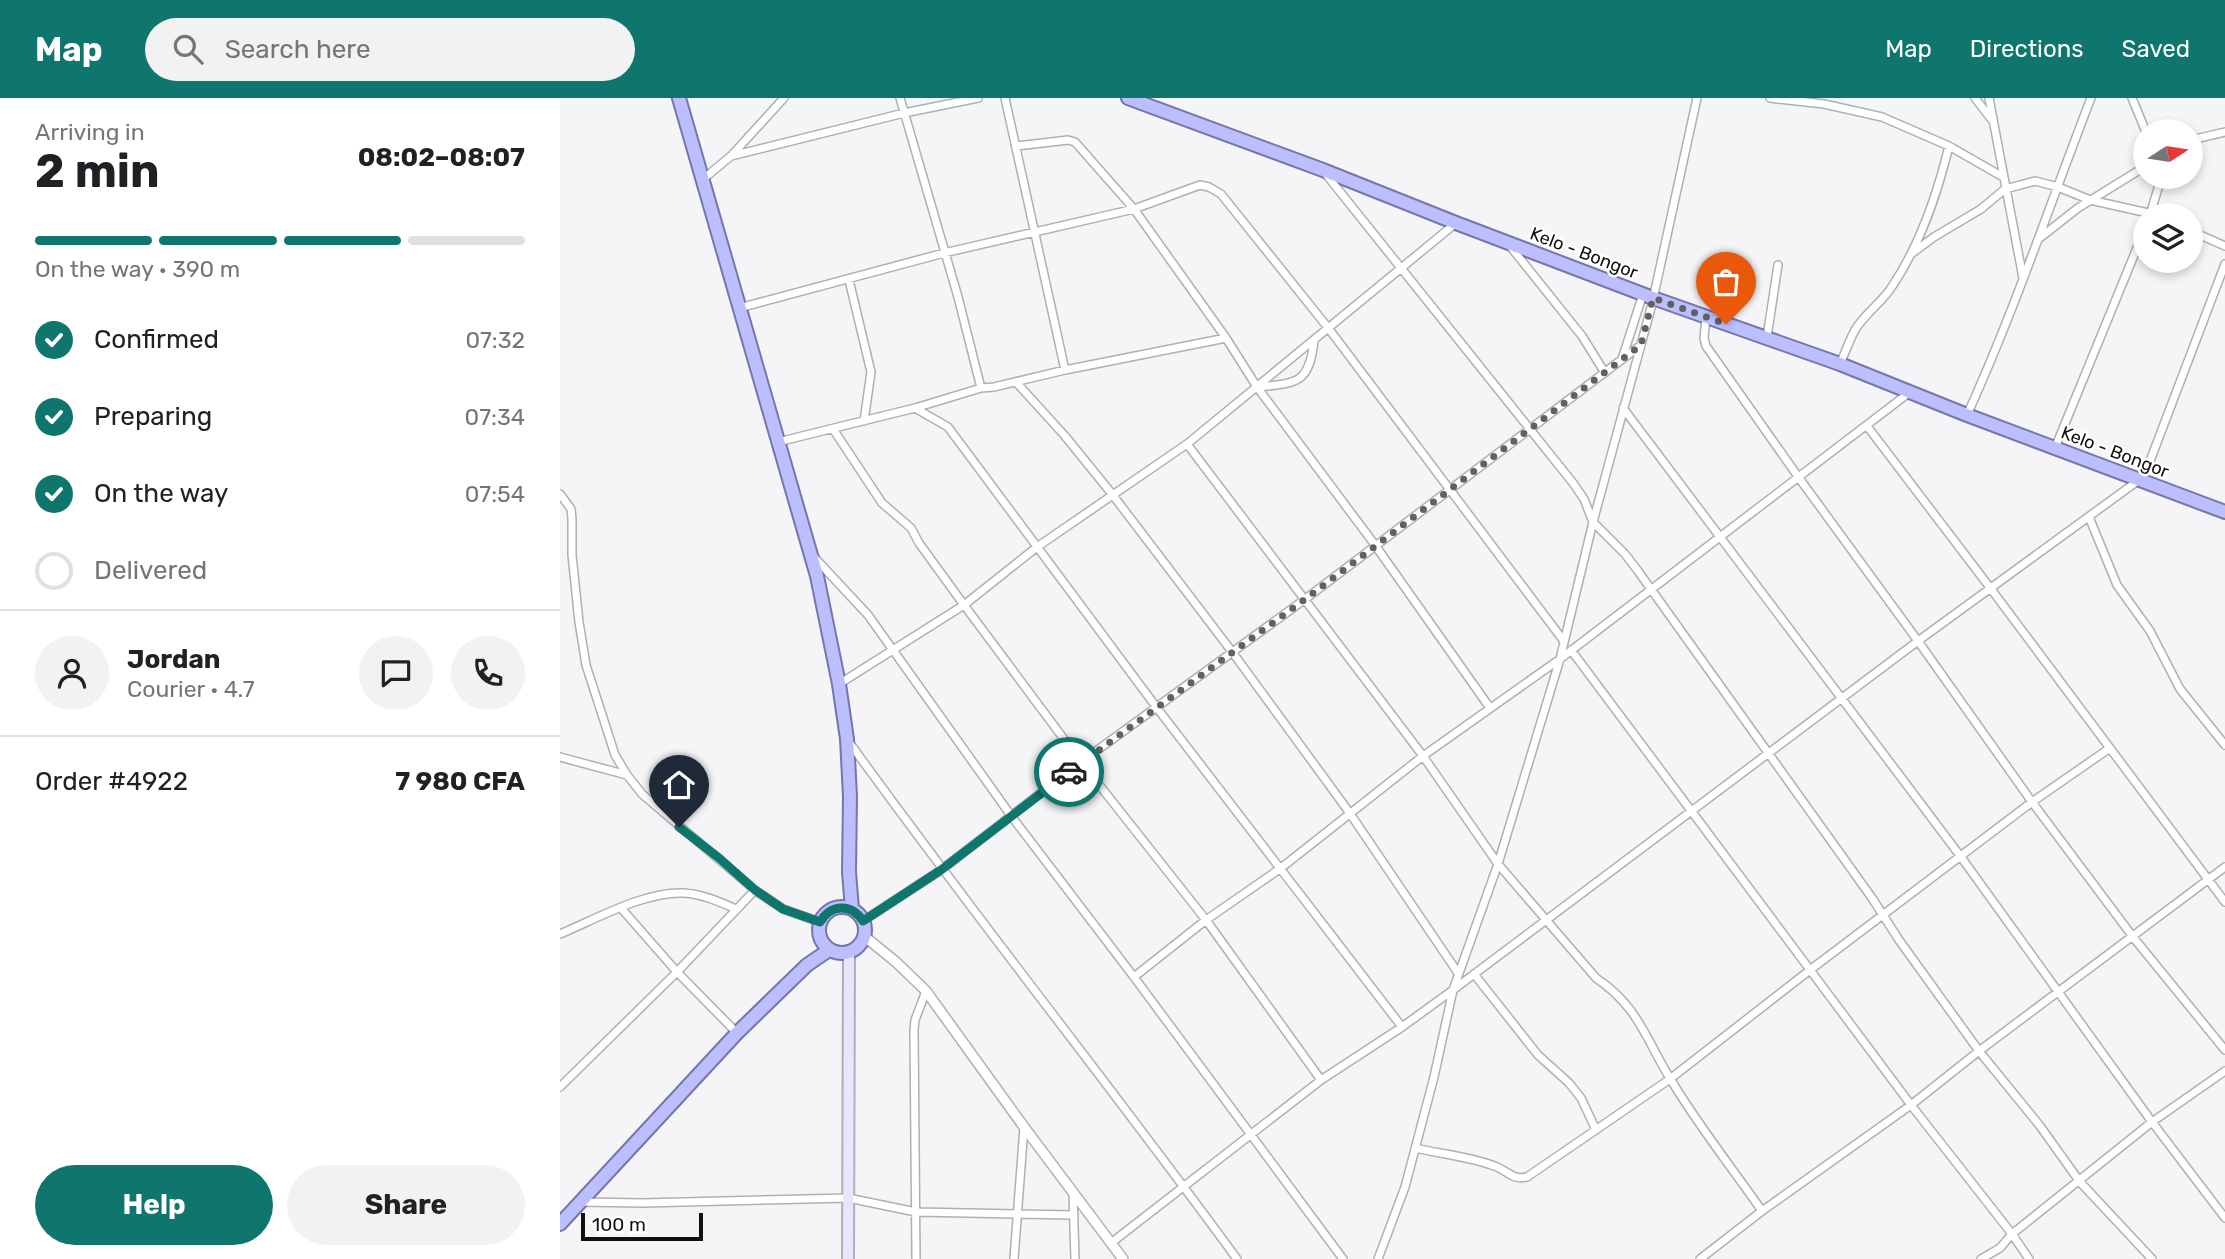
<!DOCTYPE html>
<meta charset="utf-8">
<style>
:root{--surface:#fff;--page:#f2f2f2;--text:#202124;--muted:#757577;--line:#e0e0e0;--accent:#0f766e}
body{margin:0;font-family:Rubik,sans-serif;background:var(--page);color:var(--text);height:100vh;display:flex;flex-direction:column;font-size:26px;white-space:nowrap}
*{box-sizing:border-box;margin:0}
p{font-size:23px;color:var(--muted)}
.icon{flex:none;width:38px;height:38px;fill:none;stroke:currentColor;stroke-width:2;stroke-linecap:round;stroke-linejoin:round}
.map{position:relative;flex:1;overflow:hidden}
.side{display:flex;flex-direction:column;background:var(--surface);width:560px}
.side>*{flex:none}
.needle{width:46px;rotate:78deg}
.fabs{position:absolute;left:1573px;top:21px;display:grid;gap:14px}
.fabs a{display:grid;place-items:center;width:70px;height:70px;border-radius:50%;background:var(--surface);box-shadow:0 4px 10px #0003;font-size:35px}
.scale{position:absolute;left:21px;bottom:18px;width:122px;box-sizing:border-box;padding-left:7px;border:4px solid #111112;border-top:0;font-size:19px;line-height:24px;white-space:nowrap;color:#111112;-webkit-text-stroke:5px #fff;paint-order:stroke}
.pin{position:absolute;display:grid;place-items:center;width:60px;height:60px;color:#fff;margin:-72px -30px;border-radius:50% 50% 50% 0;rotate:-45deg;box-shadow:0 0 7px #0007}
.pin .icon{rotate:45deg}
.courier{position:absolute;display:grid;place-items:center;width:70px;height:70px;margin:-35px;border:5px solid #0f766e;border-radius:50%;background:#fff;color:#222;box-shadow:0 2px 9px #0007}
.head em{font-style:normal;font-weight:700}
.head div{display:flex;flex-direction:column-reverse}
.head{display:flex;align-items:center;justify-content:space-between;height:119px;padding:0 35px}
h1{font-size:46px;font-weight:700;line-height:52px}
.bar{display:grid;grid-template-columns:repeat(4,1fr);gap:10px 7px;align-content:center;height:84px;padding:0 35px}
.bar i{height:9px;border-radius:5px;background:var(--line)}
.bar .selected{background:var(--accent)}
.bar p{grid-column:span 4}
.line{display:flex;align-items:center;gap:18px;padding:0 35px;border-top:2px solid var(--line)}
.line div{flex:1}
.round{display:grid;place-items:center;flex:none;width:74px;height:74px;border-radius:37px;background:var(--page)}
ol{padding:0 35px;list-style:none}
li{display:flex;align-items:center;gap:21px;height:77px}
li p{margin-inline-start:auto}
li .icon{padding:7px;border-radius:50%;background:var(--accent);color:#fff;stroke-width:4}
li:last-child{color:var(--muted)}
li i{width:38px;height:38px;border:4px solid var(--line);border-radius:50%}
.button{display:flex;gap:14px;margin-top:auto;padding:14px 35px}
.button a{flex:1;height:80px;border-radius:42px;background:var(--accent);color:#fff;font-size:28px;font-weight:700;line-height:80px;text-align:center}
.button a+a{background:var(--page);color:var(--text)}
header{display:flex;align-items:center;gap:42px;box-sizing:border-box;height:98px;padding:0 35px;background:var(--accent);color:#fff}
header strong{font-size:33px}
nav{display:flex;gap:38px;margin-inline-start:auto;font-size:24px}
.search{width:490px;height:63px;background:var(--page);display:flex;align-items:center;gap:18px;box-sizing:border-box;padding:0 24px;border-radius:38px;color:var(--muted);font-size:26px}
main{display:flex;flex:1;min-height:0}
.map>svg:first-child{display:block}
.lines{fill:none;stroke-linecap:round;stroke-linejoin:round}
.minor-casing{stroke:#afb0b3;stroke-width:10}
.tertiary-casing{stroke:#afb0b3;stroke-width:12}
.secondary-casing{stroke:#afb0b3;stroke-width:14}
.trunk-casing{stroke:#7576ab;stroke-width:16}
.minor{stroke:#fff;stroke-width:7}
.tertiary{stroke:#fff;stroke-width:9}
.secondary{stroke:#e6e6ff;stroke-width:10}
.trunk{stroke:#bcbefe;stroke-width:12}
.done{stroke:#616162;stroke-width:7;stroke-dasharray:0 12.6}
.route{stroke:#0f766e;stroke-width:9}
.labels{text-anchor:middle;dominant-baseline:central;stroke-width:5;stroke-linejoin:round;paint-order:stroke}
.street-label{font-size:18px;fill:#111112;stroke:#fff}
</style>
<header>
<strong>Map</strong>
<div class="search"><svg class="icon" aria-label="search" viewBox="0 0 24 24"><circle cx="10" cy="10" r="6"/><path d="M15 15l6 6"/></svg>Search here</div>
<nav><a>Map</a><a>Directions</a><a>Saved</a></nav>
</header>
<main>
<section class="side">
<div class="head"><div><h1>2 min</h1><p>Arriving in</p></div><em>08:02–08:07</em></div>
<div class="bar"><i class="selected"></i><i class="selected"></i><i class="selected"></i><i></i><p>On the way · 390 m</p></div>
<ol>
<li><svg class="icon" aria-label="check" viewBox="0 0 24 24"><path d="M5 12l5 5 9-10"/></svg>Confirmed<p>07:32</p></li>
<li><svg class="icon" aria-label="check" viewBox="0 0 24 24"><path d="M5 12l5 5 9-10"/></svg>Preparing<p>07:34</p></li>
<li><svg class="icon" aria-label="check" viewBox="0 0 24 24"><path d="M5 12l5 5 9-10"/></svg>On the way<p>07:54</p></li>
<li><i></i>Delivered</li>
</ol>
<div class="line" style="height:126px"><a class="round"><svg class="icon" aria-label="person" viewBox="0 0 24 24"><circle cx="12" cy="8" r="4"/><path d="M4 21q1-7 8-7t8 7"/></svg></a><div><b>Jordan</b><p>Courier · 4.7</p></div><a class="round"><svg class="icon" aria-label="chat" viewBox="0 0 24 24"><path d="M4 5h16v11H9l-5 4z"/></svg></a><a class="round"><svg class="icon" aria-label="phone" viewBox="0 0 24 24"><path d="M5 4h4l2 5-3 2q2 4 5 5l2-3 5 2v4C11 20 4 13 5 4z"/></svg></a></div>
<div class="line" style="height:91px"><div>Order #4922</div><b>7 980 CFA</b></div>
<div class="button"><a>Help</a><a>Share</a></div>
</section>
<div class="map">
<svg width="1665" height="1161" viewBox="0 0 1665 1161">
<rect width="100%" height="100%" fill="#f5f5f8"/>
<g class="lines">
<defs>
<path id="minor" d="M340,0L398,199L421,290
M445,0L505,272
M1210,0L1264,6L1322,19L1389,48L1443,79
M1415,0L1432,22
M1429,0L1463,180
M1572,0L1586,34
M1631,42L1665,34
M457,48L508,42L515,44L574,111L666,240L697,289L815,447L930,610
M171,58L344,15L418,0
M765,75L1013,385L1024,401L1033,424L1065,456L1078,473L1312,800L1339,842L1419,953L1480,1028L1520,1084L1592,1161
M142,82L171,58L224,0
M1590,117L1599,87V79
M1631,133L1665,148
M1481,139L1518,110L1586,68
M950,148L1022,238L1045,275
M1351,156L1374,139L1421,111L1445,91L1475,83L1498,89L1530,102L1597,117
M289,182L311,274L304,323
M179,210L384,155L574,111L640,87L649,89L661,96L769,231L1003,542
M1146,219L1144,240L1146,248L1239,380L1358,543L1472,704L1573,839L1665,952
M1207,239L1218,167
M1062,261L1083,196
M1280,266C1285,255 1289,243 1295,232C1305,215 1323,204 1333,187C1361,145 1377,97 1389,48
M456,284L505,338L552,396L673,555L789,714L898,875
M698,289C737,285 749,286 754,243
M355,310L388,329L597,610L842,929
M1063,310L1401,759L1592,1024L1665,1120
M1407,317C1454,214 1490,106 1531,0
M1307,328L1431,491L1665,804
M273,331L322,405L351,430L359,445L404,507L521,664L646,822L761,982
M218,344L355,310L421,290L434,289L505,272L666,240
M627,346L863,658L938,766L1036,880C1079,909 1085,940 1111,982C1138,1027 1172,1070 1202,1113
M1495,350L1586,128
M0,396L11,411L12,421V457L19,524L26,567L55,657L67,677L82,696L195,792L223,811L260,824
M1529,419L1557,487L1590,533L1620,591L1665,647
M253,458L308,517L452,719L574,879L783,1161
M1011,552L1351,1007L1452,1136L1469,1161
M279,586L404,507L477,449L627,346L896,125
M289,644C415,819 550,987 677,1161
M0,659L67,677
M61,810L117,874L177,935
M303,823L381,772L521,664L744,502L1081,247
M0,836C36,821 85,793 124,795C142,796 160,804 176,811
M914,876L978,957L1009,985L1021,1000L1036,1032
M574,879L646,822L721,770L863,658L1000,561L1350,294
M0,989L117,874L195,792
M855,1050C881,1056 913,1059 937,1069C949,1074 952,1082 967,1079L1110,981L1250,872L1472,704L1550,650
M513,1095L515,1161
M20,1104L83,1105L288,1100L356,1114L514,1117
M551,1145L761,982L842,929L893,892L1358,543L1579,382L1590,363L1665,166
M356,1161L354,932L355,922L366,893
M454,1161L464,1029
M818,1161L845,1089L874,979L893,892L938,766L1000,561L1033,424L1092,206L1137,0
M1140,1161L1202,1113L1351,1007L1419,953L1665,769
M1421,1161L1440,1150L1452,1136L1592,1024L1665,973"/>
<path id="tertiary" d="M304,838L336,864L366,893L464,1029L563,1161"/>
<path id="secondary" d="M288,1161L289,854"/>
<path id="trunk" d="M119,0L257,478L279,586L287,641L290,698L289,774L292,811
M568,0L763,72L896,125L1093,200L1280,266L1407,317L1665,414
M259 832a23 23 0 1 1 46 0a23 23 0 1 1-46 0Z
M0,1126L177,935L247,867L269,852"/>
</defs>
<!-- minor casing -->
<use href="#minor" class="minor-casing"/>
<!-- tertiary casing -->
<use href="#tertiary" class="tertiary-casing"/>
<!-- secondary casing -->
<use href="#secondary" class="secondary-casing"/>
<!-- trunk casing -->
<use href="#trunk" class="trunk-casing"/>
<!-- minor -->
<use href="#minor" class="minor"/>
<!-- tertiary -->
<use href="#tertiary" class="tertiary"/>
<!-- secondary -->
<use href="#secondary" class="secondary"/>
<!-- trunk -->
<use href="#trunk" class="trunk"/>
</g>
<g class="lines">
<!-- done -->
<path class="done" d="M509,674L744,502L1081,247L1093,200L1166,226"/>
<!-- route -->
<path class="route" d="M119,729L159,760L195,792L223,811L260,824C271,806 291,805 303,823L381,772L509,674"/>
</g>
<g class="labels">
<!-- street labels -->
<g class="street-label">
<text transform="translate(1024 155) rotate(21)">Kelo - Bongor</text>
<text transform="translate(1555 354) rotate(21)">Kelo - Bongor</text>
</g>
</g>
</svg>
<div class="fabs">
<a><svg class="needle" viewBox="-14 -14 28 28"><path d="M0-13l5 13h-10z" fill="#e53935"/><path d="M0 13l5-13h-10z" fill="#757577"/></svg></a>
<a><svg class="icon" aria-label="layers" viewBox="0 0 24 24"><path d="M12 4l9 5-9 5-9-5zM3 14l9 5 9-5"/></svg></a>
</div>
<div class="scale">100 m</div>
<div class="pin" style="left:1166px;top:226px;background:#ea580c"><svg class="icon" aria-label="bag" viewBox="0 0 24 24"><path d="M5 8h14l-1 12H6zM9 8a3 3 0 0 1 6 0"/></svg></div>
<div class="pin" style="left:119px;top:729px;background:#1f2937"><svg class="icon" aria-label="home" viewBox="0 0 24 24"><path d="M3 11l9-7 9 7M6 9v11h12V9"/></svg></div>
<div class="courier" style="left:509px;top:674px"><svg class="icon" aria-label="car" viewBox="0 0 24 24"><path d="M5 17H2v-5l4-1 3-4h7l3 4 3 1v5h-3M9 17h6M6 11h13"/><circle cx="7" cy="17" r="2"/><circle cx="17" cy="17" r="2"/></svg></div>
</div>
</main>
